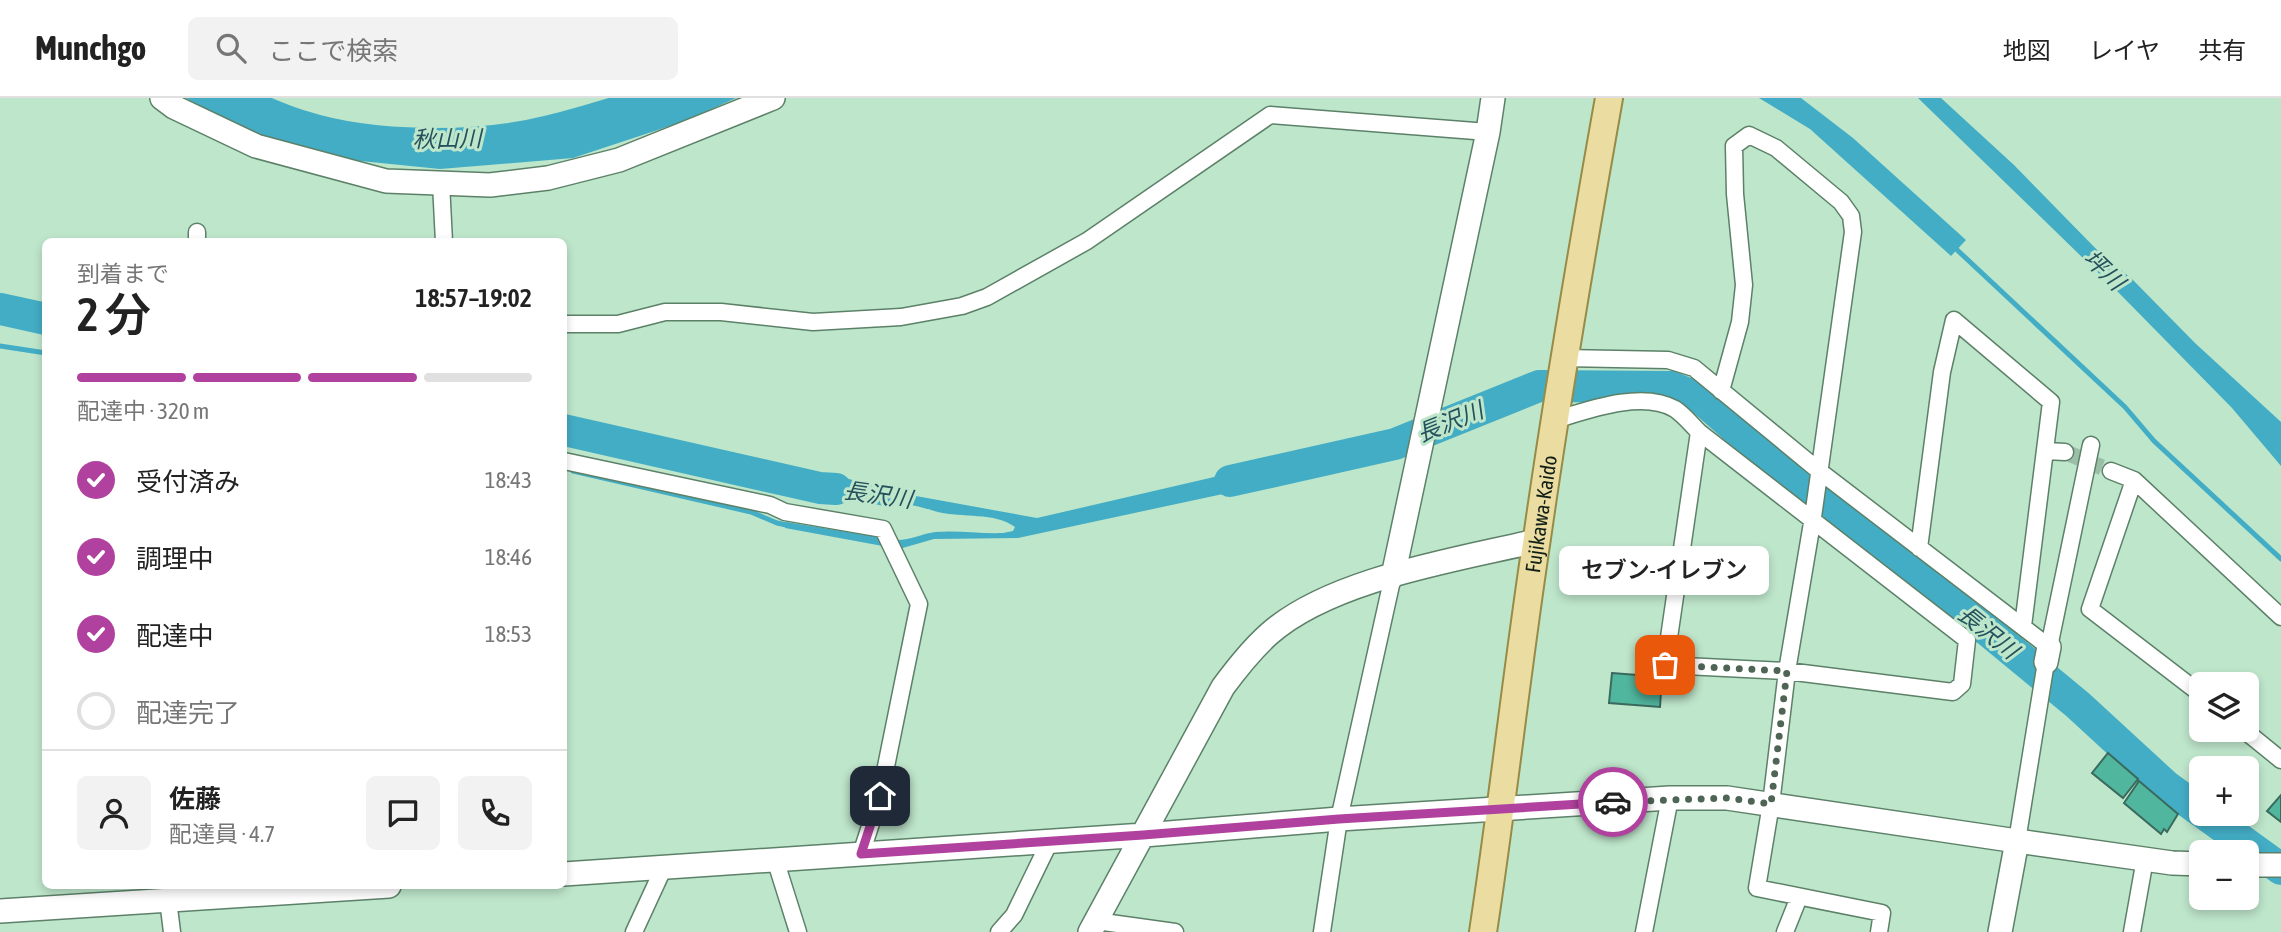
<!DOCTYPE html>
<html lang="ja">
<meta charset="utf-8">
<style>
:root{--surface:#fff;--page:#f2f2f2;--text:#222;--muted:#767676;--line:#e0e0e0;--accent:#b1419e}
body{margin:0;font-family:"Asap Condensed","Noto Sans JP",sans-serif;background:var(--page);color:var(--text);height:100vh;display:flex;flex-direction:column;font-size:26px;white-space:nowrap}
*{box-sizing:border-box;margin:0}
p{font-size:23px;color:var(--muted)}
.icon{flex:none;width:38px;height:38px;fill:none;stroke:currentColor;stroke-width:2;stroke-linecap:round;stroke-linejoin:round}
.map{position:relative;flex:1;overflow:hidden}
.side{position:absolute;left:42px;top:140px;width:525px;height:651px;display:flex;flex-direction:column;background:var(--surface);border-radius:10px;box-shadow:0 4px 10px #0003}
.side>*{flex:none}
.tools{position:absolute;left:2189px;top:574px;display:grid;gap:14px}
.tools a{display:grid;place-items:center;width:70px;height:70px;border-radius:10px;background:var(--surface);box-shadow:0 4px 10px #0003;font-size:35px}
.pin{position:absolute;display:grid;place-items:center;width:60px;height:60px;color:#fff;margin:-30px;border-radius:14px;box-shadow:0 4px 10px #0006}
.courier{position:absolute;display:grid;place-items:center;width:70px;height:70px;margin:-35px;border:5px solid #b1419e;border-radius:50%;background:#fff;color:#222;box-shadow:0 2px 9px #0007}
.bubble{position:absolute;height:49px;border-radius:10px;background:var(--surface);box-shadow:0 4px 10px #0003;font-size:23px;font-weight:600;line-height:49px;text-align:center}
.overview em{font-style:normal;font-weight:600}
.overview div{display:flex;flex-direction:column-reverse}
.overview{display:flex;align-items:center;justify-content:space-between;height:119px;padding:0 35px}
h1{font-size:46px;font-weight:600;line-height:52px}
.bar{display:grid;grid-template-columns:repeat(4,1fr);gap:10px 7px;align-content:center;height:84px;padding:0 35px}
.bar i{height:9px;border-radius:5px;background:var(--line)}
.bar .current{background:var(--accent)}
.bar p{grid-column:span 4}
.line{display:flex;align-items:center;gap:18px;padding:0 35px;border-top:2px solid var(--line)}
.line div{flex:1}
.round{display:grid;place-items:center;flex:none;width:74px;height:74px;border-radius:10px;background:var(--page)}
ol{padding:0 35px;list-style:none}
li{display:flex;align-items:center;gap:21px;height:77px}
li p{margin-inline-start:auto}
li .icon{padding:7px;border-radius:50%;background:var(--accent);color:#fff;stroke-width:4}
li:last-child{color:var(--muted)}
li i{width:38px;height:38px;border:4px solid var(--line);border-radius:50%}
header{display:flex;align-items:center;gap:42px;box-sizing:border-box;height:98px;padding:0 35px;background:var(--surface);border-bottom:2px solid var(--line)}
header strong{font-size:33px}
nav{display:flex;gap:38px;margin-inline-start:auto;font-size:24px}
.search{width:490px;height:63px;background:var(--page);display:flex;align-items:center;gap:18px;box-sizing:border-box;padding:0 24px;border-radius:10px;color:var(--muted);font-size:26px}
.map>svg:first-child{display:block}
.water{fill:#43adc5}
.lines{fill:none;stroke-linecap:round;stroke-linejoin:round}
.stream{stroke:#43adc5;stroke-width:5}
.river{stroke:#43adc5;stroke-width:32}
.building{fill:#51b69e;stroke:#3a6a5d;stroke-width:2}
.street-tunnel{stroke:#9bbea7;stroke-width:16;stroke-dasharray:16 8;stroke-linecap:butt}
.street-casing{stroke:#5c8168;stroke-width:19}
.secondary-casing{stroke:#5c8168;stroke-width:26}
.primary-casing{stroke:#968b47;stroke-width:30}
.street{stroke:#fff;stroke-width:16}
.secondary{stroke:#fff;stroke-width:23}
.primary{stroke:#ebdca1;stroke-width:26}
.done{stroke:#4e6555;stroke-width:7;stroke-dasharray:0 12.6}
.route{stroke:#b1419e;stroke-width:9}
.labels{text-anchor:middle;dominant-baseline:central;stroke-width:6;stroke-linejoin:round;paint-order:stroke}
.street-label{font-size:21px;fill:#112016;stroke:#bee6cb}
.water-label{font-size:23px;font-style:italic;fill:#24515c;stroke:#bee6cb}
</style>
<header>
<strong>Munchgo</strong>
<div class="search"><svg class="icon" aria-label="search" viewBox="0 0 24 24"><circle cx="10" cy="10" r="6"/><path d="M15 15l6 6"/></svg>ここで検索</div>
<nav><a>地図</a><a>レイヤ</a><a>共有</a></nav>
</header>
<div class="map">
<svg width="2281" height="834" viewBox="0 0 2281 834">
<rect width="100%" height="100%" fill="#bee6cb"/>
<!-- water -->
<path class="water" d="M186,0H223L267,25L344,44L440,54L584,34L668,0H736L685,23L573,60L440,71L341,61L265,44Z
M1759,0H1801L1853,40L1966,142L1951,158L1810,31Z
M1918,0H1941L2014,67L2102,157L2132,181L2195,245L2281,324V368L2232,310L2119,195Z
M1266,367L1274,385L1018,440L934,441L899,451L785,430L786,424L897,442C911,442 921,436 935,434C957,432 981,436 1003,435L1013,433L1015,429C995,414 962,420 938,414C928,411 905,404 895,405C891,405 888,407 884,408L794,389L797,379L830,383L837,378L916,398L1037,420Z"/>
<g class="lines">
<!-- stream -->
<path class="stream" d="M1954,149L2125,309L2154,343L2281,461
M0,248L46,255
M573,373L751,414L777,425L791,428"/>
<!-- river -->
<path class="river" d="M232,0C255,10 277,21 301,28C372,51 478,51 550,33C588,24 626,11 663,0
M0,211L46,221
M564,332L820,390L836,391
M1230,383L1395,346L1539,288L1671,289L1703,302L1742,336L1987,532L2078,607L2166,688L2202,714
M2205,716L2281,771"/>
</g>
<!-- building -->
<path class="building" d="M1612,575L1662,579L1660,609L1609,605Z
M2108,655L2138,681L2123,700L2092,675Z
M2139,683L2178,716L2167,734L2164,731L2161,736L2124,705Z
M2281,697V724L2267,713Z"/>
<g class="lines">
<!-- street-tunnel -->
<path class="street-tunnel" d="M2065,354L2111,373"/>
<defs>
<path id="street" d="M441,85L444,144
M197,144V134
M564,226H618L665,214H721L813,224L901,219L962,208L987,199L1087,143L1270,17L1488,34
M1564,260L1668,262L1694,270L1818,372L2049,549L2091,347
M1721,293L1740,224L1744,187L1735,96L1734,48L1749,37L1776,50L1841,104L1851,118L1853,134L1813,419L1787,573L1771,706L1757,790L1882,815L1879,834
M1555,322C1588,312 1642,292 1675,311C1684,317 1692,327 1699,334L1967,542L1962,586L1953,594L1787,573L1665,567L1699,334
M2046,353L2065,354
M564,363L770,407L785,414L883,431L919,506L880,698L861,756
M2111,373L2134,382L2281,519
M2134,382L2090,511L2202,597
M1919,450L1942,274L1954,222L2051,304L2023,528
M2244,632L2281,662
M2017,743L2046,564
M775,761L798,834
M168,802L172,834
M1096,823L1175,834
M634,834L664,769
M999,834L1014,817L1050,743
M1322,834L1339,721L1393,478
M1644,834L1670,700
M1785,834L1799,799
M2132,834L2145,761"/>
<path id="secondary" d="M162,0L174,9L256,48L386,83L490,87L548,80L619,62L773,0
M1393,478L1488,34L1493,0
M2046,564L2049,549
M2247,767H2281
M564,776L1144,737L1339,721L1670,700H1727L2017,743L2172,765L2202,766
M0,813L389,788
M1090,834L1223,589C1237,570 1251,552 1269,536C1331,481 1456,462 1536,443
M2000,834L2017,743"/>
<g id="primary">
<path id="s1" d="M1483,834C1503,703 1517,571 1537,440C1558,293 1583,146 1609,0"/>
</g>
</defs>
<!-- street casing -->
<use href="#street" class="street-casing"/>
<!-- secondary casing -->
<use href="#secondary" class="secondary-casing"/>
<!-- primary casing -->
<use href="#primary" class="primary-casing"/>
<!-- street -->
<use href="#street" class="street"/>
<!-- secondary -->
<use href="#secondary" class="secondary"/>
<!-- primary -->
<use href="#primary" class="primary"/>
</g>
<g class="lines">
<!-- done -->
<path class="done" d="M1613,704L1727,700L1771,706L1787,573L1665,567"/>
<!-- route -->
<path class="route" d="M880,698L861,756L1143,737L1339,721L1613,704"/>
</g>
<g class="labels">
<!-- street labels -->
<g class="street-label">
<text stroke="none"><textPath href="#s1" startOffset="422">Fujikawa-Kaido</textPath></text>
</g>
<!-- water labels -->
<g class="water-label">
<text transform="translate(447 41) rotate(-1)">秋山川</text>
<text transform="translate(2104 172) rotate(44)">坪川</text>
<text transform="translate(1450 324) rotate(-22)">長沢川</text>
<text transform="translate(878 397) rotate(8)">長沢川</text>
<text transform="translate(1988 534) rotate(39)">長沢川</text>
</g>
</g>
</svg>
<div class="tools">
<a><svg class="icon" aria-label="layers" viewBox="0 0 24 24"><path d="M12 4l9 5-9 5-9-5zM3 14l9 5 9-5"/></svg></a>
<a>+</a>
<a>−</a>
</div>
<div class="pin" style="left:1665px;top:567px;background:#ea580c"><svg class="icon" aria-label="bag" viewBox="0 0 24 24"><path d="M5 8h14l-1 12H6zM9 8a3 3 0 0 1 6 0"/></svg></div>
<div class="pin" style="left:880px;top:698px;background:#1f2937"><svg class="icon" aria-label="home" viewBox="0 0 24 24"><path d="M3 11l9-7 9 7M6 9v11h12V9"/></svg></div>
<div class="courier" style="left:1613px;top:704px"><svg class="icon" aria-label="car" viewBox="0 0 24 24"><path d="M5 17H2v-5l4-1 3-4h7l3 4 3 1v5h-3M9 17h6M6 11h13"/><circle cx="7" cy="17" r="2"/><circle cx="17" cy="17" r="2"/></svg></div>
<div class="bubble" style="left:1559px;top:448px;width:210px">セブン-イレブン</div>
<section class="side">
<div class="overview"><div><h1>2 分</h1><p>到着まで</p></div><em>18:57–19:02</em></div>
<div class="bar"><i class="current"></i><i class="current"></i><i class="current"></i><i></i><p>配達中 · 320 m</p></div>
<ol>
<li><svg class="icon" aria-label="check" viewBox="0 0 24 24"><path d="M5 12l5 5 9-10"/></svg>受付済み<p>18:43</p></li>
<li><svg class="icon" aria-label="check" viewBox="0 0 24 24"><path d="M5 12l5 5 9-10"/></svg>調理中<p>18:46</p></li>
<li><svg class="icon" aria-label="check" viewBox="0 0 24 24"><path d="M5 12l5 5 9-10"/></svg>配達中<p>18:53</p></li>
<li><i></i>配達完了</li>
</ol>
<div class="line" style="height:126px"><a class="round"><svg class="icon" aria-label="person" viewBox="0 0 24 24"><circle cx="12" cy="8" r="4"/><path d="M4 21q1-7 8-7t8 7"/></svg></a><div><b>佐藤</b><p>配達員 · 4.7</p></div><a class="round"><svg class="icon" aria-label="chat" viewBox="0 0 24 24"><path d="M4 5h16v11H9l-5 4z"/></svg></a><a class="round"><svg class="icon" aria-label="phone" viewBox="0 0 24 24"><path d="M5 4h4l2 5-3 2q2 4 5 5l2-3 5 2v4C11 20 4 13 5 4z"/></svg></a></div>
</section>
</div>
